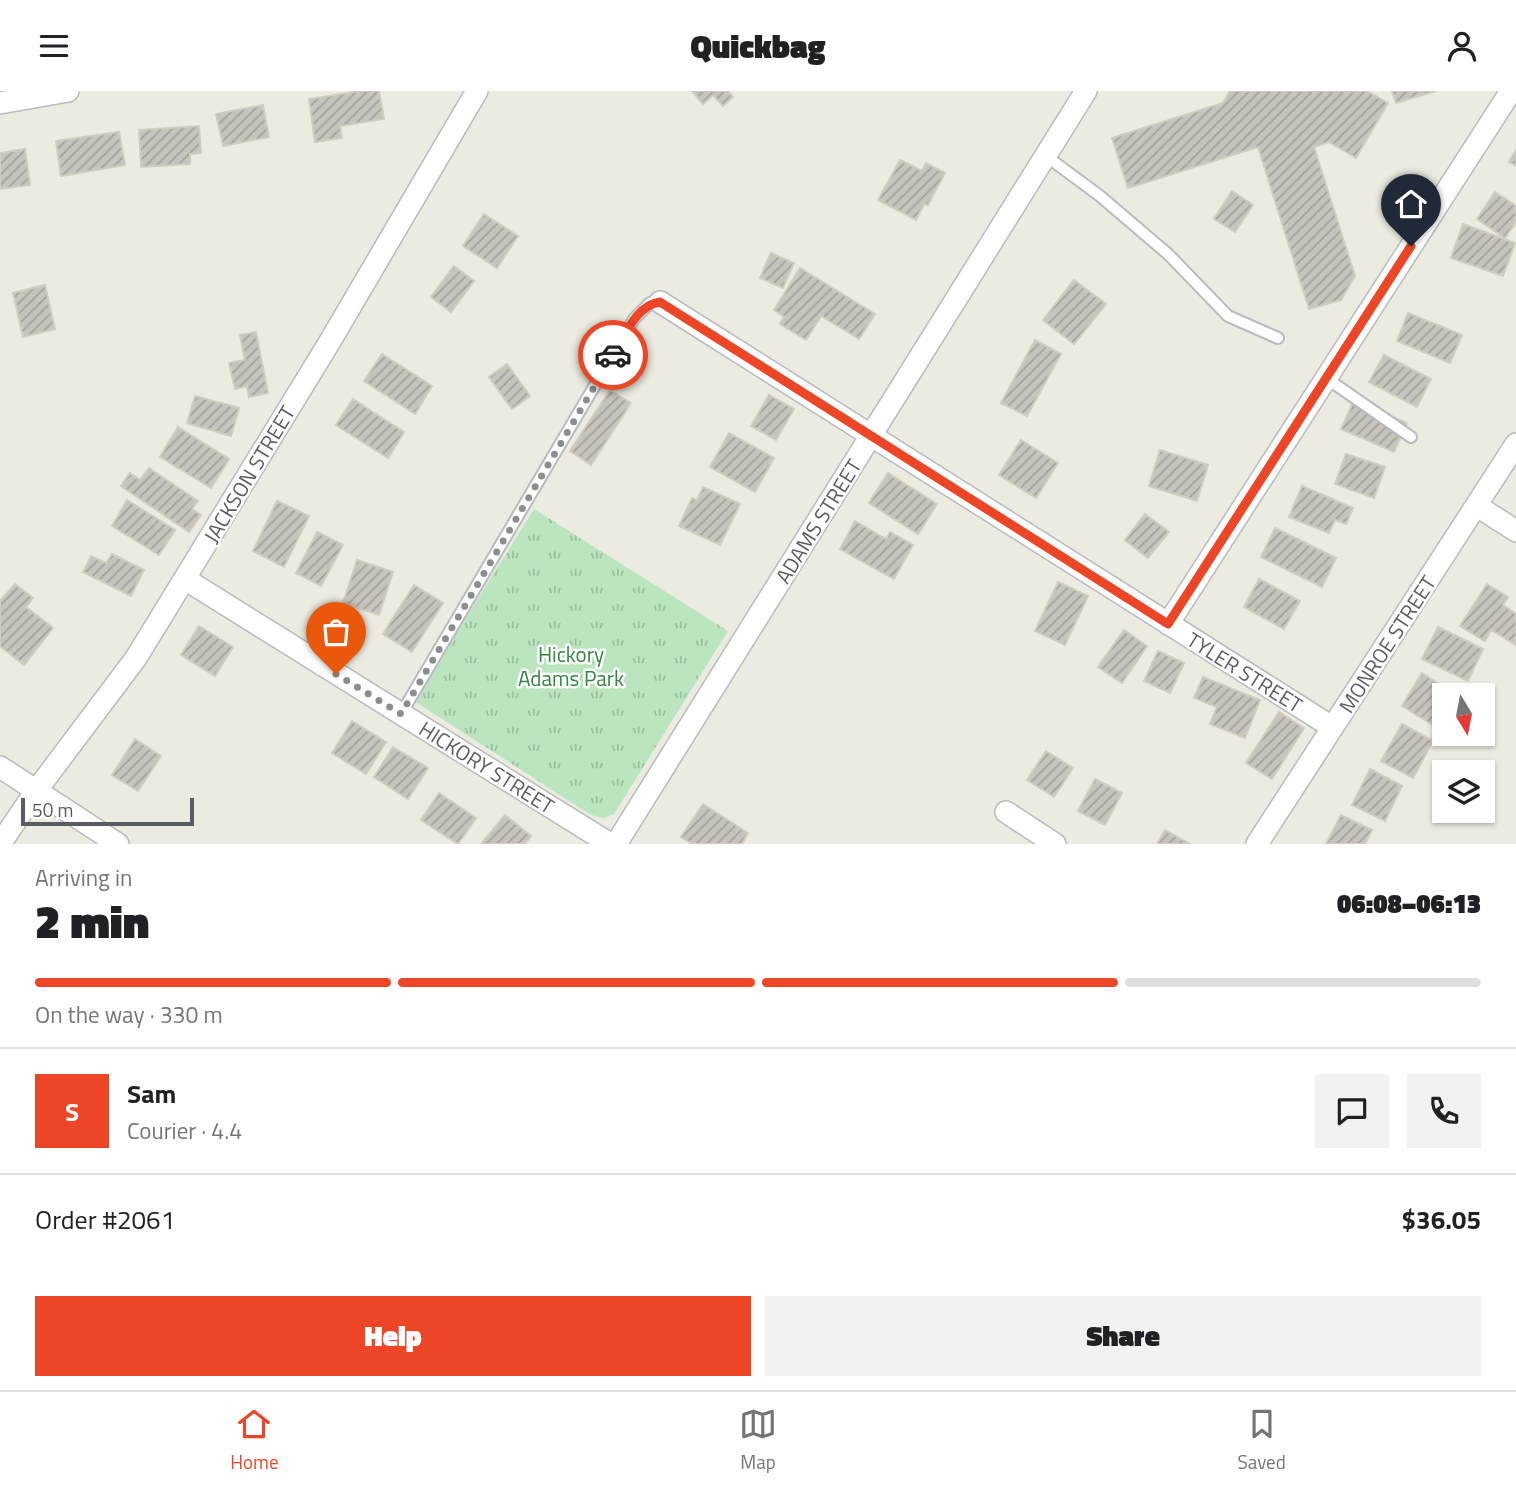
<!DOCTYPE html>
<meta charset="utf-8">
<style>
:root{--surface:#fff;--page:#f2f2f2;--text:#202124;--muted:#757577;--line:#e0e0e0;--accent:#ec4626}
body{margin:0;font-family:"Titillium Web",sans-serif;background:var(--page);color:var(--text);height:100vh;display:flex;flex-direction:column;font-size:26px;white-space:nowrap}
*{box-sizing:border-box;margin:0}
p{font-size:23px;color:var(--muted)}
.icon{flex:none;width:38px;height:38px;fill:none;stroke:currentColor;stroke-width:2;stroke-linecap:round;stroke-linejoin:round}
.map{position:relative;height:753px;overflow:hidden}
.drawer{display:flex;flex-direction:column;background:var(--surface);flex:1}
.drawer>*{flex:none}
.needle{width:46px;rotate:170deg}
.tools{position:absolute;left:1432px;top:592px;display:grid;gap:14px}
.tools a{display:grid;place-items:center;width:63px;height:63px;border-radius:0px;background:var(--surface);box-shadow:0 2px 5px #0004;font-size:35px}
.scale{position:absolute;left:21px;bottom:18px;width:173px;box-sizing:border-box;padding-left:7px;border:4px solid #595c62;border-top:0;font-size:19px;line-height:24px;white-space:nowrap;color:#595c62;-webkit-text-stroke:5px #fff;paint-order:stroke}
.pin{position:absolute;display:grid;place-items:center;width:60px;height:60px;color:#fff;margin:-72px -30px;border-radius:50% 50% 50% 0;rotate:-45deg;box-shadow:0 0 7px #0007}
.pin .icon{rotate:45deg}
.courier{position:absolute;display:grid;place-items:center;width:70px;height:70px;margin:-35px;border:5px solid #ec4626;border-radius:50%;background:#fff;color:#222;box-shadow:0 2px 9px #0007}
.headline em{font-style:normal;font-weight:800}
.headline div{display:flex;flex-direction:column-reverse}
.headline{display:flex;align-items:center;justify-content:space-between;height:119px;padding:0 35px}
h1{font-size:46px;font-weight:800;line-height:52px}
.bar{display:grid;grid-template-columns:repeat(4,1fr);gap:10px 7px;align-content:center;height:84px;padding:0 35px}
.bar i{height:9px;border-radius:5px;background:var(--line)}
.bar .current{background:var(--accent)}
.bar p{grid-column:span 4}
.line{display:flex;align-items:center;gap:18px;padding:0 35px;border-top:2px solid var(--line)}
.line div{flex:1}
.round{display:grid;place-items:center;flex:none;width:74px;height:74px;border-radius:0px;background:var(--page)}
.cta{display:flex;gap:14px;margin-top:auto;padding:14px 35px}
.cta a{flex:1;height:80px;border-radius:0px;background:var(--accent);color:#fff;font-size:28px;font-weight:800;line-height:80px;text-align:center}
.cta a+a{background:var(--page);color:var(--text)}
header{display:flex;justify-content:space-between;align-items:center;height:91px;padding:0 35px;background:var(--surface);font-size:32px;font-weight:800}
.tabs{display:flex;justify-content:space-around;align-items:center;height:98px;border-top:2px solid var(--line);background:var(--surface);font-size:19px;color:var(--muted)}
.tabs a{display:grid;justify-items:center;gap:4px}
.tabs .current{color:var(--accent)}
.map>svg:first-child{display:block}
.park{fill:url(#park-tufts)}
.building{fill:url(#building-hatch);stroke:#d1cdbe;stroke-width:2}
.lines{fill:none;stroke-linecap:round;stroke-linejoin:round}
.lane-casing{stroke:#b8bac0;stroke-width:14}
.street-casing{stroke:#b8bac0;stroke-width:24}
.lane{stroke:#fff;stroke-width:10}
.street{stroke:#fff;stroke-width:21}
.done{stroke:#8c8e8e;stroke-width:7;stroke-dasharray:0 12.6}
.route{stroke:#ec4626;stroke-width:9}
.labels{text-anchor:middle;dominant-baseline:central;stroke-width:5;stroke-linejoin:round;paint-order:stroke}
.street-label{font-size:21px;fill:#595c62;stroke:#fff}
.park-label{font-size:21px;fill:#33863e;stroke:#fff}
</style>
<header><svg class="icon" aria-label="menu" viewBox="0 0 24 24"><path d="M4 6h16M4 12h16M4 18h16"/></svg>Quickbag<svg class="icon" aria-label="person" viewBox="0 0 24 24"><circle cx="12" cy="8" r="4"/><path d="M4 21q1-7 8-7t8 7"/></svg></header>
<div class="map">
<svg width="1516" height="753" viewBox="0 0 1516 753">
<defs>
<pattern id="park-tufts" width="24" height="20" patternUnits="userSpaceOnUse" patternTransform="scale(1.75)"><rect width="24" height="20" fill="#bbe5bf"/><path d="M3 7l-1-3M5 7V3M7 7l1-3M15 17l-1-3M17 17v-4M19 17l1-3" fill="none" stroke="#9bbd9f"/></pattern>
<pattern id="building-hatch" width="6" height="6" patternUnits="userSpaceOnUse" patternTransform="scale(1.75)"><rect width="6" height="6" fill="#c7c4bd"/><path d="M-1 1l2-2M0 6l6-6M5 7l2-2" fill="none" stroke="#a5a29d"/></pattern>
</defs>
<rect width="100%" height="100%" fill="#ecebe0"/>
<!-- park -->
<path class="park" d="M534,418L728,540L614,723L604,727L591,724L414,610Z"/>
<!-- building -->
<path class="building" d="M360,0H379L384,28L340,35L342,47L315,51L309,8Z
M692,0H728L733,6L723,15L713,4L703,13Z
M1230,0H1367L1388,12L1356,67L1329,51L1314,56L1355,185L1341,209L1309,218L1258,56L1128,97L1112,47L1223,12Z
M1392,0H1436L1396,12Z
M263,14L269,46L223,55L216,23Z
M199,35L201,62L190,63V73L141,76L139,39Z
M119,41L125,74L61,85L56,50Z
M25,58L30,94L0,98V62Z
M1516,59V75L1509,71Z
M900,69L922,80L926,72L945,82L928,114L924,113L916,129L878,109Z
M1232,100L1253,114L1235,141L1214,128Z
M1495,101L1516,115V131L1505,147L1477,128Z
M484,123L518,145L497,177L463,155Z
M1463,133L1515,152L1503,185L1451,167Z
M771,162L794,172L783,197L760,187Z
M454,175L474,190L451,221L431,206Z
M800,177L875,223L859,248L821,225L806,249L780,233L784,226L774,219Z
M1074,189L1106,213L1074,253L1043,229Z
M45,194L55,238L23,246L13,202Z
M1408,222L1462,244L1450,272L1397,250Z
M256,241L268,302L249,306L247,295L235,298L229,272L245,269L240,244Z
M1035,249L1061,263L1027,325L1001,312Z
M382,263L432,295L415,323L364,290Z
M1384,264L1431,288L1417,316L1369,291Z
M507,273L530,305L512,318L489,286Z
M610,299L631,312L591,374L570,360Z
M769,304L794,318L776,349L751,335Z
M195,305L239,317L231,345L187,332Z
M353,308L404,341L388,367L336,334Z
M1354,309L1407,332L1394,361L1341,338Z
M178,336L229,368L211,397L160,366Z
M729,342L774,367L755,401L710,376Z
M1021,349L1058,372L1036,407L999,384Z
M1160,359L1208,374L1197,410L1149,395Z
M1346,363L1385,376L1374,407L1335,393Z
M149,377L198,410L192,418L201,424L189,441L121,395L130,382L140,389Z
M888,382L937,413L918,443L869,412Z
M1302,395L1353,417L1346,433L1335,429L1329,442L1289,426Z
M703,396L740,413L720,454L679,435L692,407L697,409Z
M127,409L175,439L159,464L112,435Z
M277,410L309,425L284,476L253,460Z
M1145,423L1169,441L1148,467L1125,449Z
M855,430L886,448L890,441L913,454L894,488L840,458Z
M1275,437L1336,467L1322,496L1261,466Z
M317,441L343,454L321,495L296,482Z
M112,463L144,479L131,505L83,481L91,465L106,472Z
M357,469L393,481L379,524L343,512Z
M1259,488L1300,510L1284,538L1244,516Z
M1058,491L1088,505L1065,554L1035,540Z
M15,493L33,507L26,516L53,537L24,574L0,555V510Z
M1487,493L1508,506L1503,514L1516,523V554L1491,539L1485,550L1460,535Z
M414,494L443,512L412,561L383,543Z
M199,535L233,556L215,585L181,564Z
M1438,536L1483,558L1468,590L1422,568Z
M1124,539L1147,555L1122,592L1098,576Z
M1158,560L1184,572L1170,602L1144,590Z
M1422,582L1456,604H1444V641L1402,615Z
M1203,586L1260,609L1245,647L1210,633L1217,616L1194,607Z
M1279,621L1304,637L1272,688L1246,672Z
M352,630L386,651L366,683L332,662Z
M1402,633L1433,650L1413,687L1381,670Z
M135,648L161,665L138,700L112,684Z
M393,656L428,677L408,708L374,686Z
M1046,660L1073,677L1054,706L1027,689Z
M1370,678L1402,695L1385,730L1352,714Z
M1095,688L1122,702L1105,734L1078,720Z
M439,702L476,727L458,753L421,729Z
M703,713L748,742L742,753H692L681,746Z
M505,724L531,745L525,753H481Z
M1341,724L1372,739L1365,753H1326Z
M1165,739L1190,753H1157Z"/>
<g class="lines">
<defs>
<path id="lane" d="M1046,65L1100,105L1168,163L1228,225L1278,247
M1326,287L1411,346
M401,623L634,228L650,212L660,211"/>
<path id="street" d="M0,12L68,0
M660,211L1332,636
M1477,415L1516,440
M185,488L610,753
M1168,533L1511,0
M0,676L118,753
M1006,721L1055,753
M0,753L36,700L136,567L329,252L477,0
M616,753L1086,0
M1257,753L1516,353"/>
</defs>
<!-- lane casing -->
<use href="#lane" class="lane-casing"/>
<!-- street casing -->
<use href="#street" class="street-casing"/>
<!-- lane -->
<use href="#lane" class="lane"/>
<!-- street -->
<use href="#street" class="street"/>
</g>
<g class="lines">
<!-- done -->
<path class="done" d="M336,583L401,623L613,264"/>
<!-- route -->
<path class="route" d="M613,264C625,245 636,214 660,211L1168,533L1411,155"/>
</g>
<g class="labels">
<!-- street labels -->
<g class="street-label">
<text transform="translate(249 383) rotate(-59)">JACKSON STREET</text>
<text transform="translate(818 430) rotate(-58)">ADAMS STREET</text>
<text transform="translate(1387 553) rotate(-57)">MONROE STREET</text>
<text transform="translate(1245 581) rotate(32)">TYLER STREET</text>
<text transform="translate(487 676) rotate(32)">HICKORY STREET</text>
</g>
<!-- park labels -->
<g class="park-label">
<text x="571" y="563">Hickory<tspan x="571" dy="24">Adams Park</tspan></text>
</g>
</g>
</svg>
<div class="tools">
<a><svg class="needle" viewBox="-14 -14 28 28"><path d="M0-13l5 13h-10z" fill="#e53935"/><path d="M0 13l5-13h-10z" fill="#757577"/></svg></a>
<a><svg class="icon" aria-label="layers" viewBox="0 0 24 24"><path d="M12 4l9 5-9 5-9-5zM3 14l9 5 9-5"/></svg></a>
</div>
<div class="scale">50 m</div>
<div class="pin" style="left:336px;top:583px;background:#ea580c"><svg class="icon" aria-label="bag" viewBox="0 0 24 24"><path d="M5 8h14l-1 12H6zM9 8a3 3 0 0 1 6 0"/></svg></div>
<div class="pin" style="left:1411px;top:155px;background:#1f2937"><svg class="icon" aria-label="home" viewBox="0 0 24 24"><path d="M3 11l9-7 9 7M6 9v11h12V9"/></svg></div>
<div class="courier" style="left:613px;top:264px"><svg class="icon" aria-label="car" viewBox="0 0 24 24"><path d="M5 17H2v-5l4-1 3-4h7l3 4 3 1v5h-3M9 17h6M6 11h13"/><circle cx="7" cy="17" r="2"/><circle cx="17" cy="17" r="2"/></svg></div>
</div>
<section class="drawer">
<div class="headline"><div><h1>2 min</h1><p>Arriving in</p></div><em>06:08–06:13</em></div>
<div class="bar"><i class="current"></i><i class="current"></i><i class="current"></i><i></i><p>On the way · 330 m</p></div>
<div class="line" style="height:126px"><b class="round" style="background:var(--accent);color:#fff">S</b><div><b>Sam</b><p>Courier · 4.4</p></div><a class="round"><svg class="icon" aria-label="chat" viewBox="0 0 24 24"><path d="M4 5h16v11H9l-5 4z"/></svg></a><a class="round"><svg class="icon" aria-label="phone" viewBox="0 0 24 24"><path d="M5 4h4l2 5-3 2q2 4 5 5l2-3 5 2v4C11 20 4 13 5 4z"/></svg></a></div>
<div class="line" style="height:91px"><div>Order #2061</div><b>$36.05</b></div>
<div class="cta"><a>Help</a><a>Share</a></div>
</section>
<nav class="tabs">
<a class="current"><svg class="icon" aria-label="home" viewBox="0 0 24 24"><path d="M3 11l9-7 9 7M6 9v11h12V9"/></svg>Home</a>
<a><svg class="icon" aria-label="map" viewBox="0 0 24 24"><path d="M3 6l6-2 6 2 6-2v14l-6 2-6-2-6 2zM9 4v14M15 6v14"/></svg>Map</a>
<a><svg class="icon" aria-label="saved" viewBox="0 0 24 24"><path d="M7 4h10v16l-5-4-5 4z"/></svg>Saved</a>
</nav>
